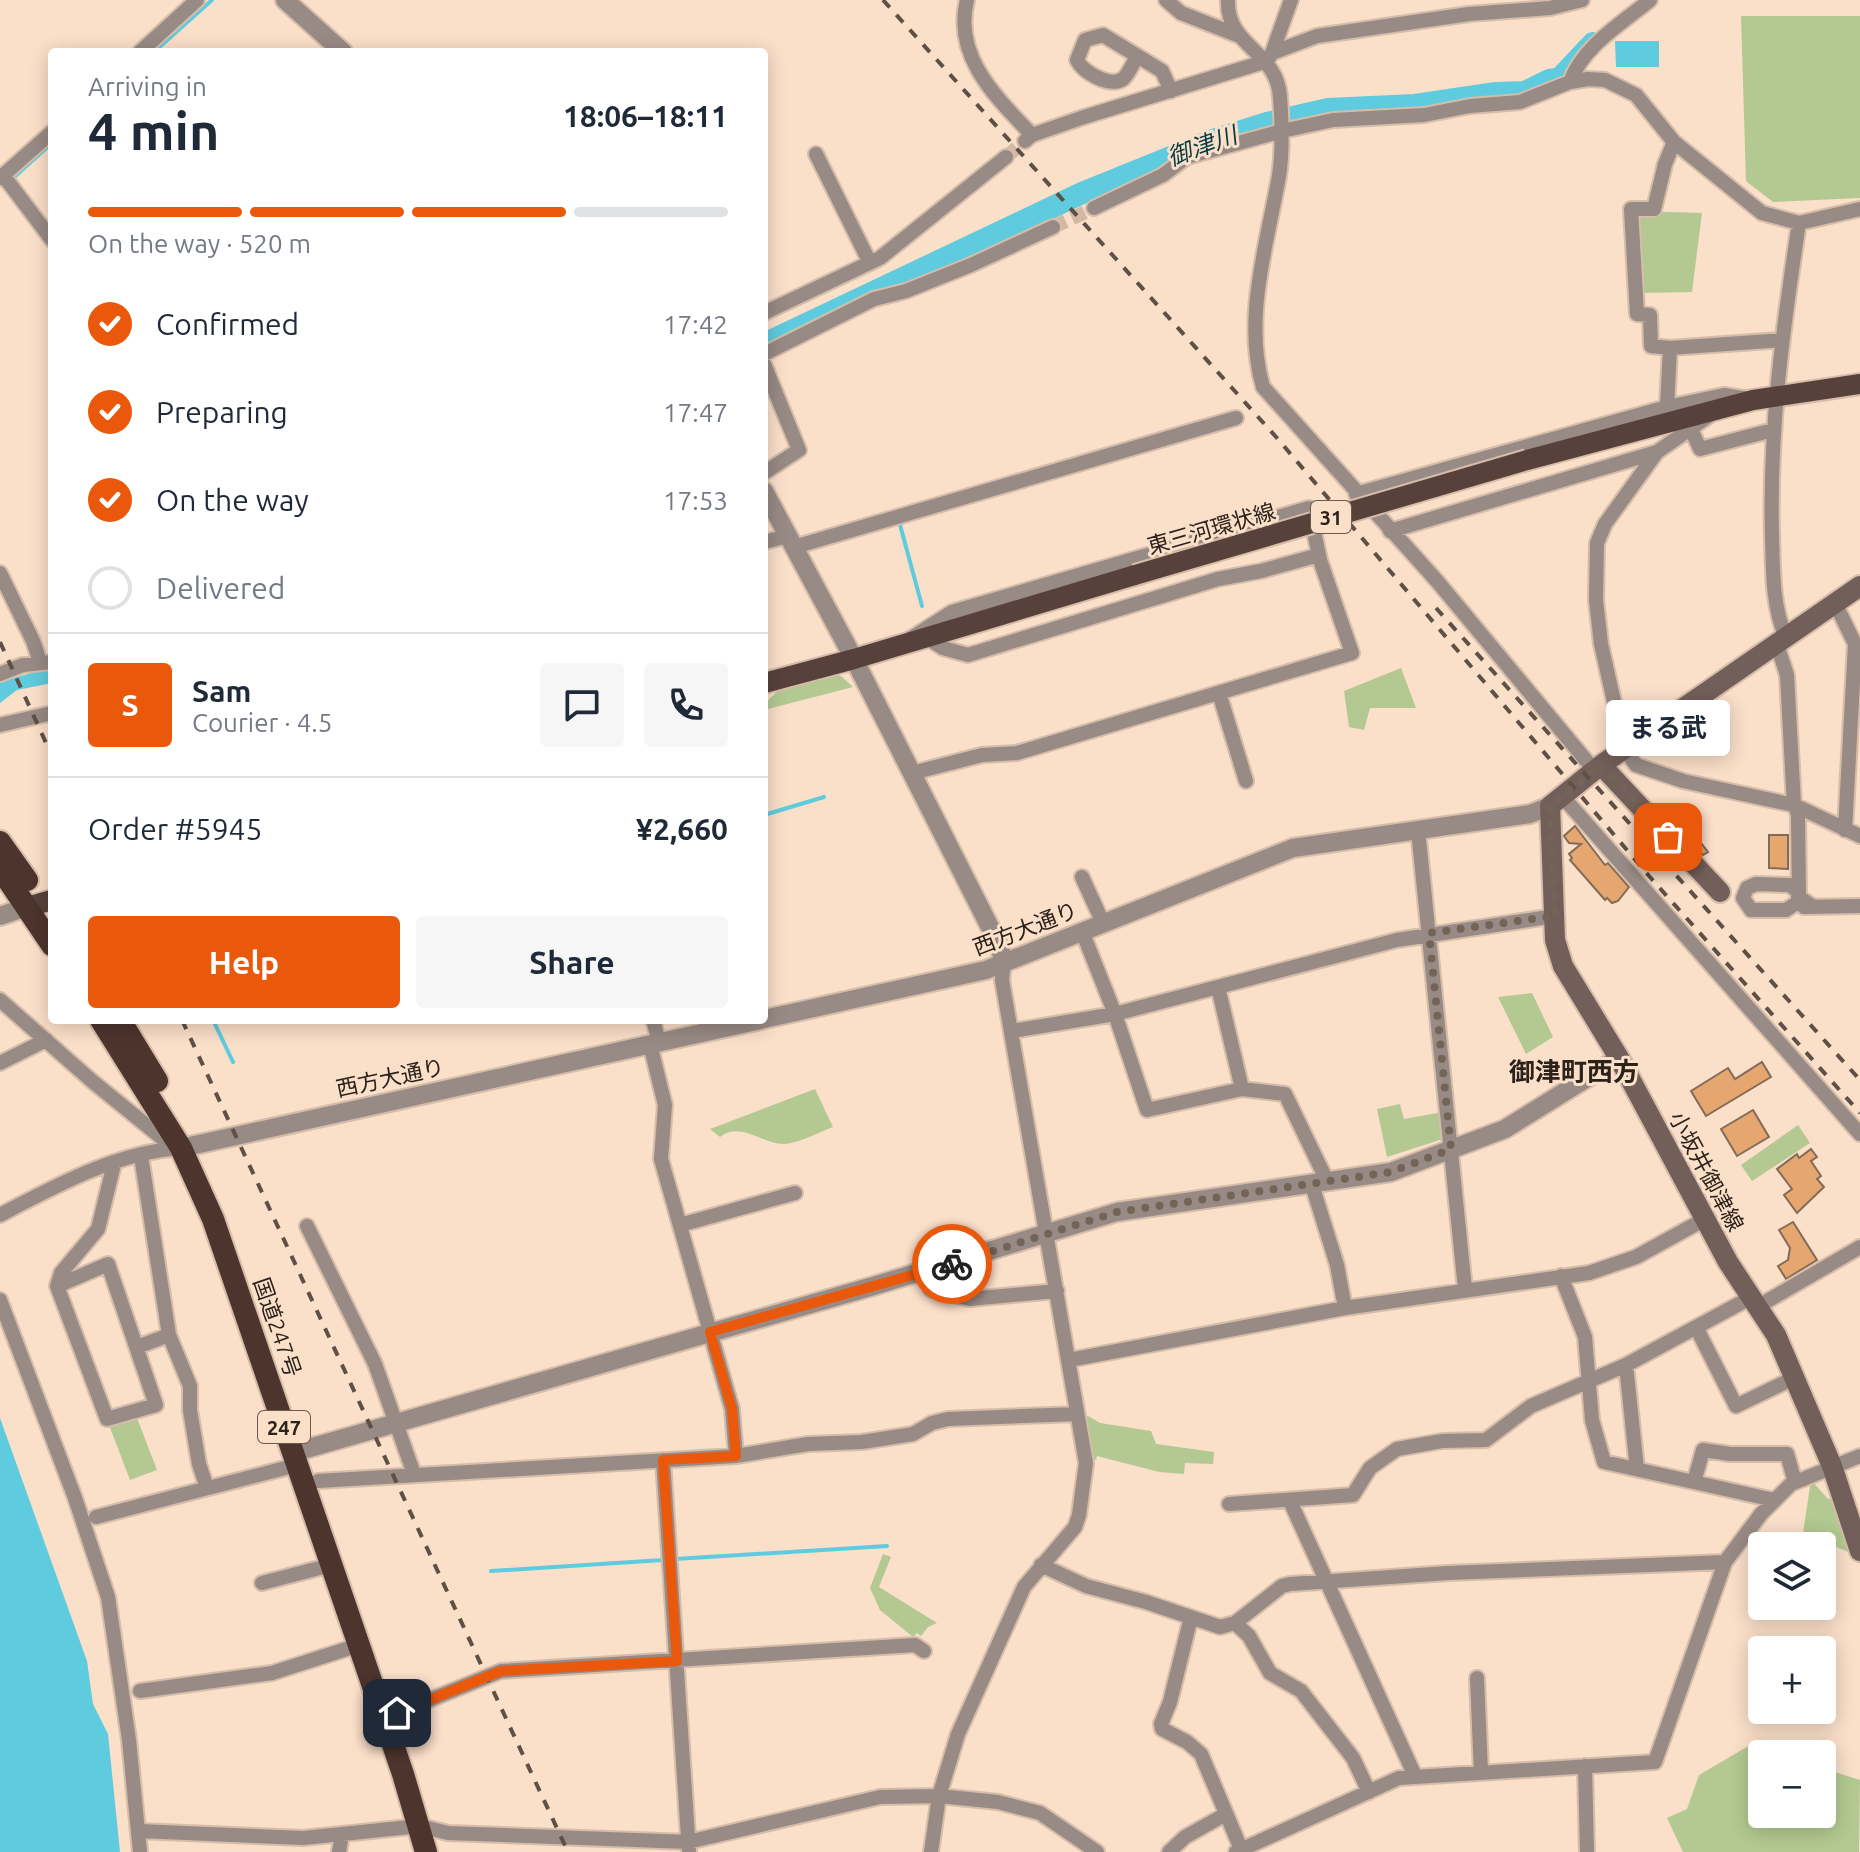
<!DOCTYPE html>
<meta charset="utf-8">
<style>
:root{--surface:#fff;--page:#f6f6f7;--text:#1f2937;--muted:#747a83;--line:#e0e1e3;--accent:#ea580c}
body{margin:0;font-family:Ubuntu,"Noto Sans JP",sans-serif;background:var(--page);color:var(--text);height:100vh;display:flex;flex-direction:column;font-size:30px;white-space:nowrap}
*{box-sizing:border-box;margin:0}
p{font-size:26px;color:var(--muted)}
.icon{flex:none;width:44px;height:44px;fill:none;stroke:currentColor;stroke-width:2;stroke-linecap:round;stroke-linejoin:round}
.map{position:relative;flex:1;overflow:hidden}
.side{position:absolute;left:48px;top:48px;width:720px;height:976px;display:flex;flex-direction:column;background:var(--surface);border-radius:8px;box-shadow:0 4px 20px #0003}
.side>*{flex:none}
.tools{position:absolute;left:1748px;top:1532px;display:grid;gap:16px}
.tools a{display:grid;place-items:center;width:88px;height:88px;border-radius:8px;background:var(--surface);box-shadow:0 4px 20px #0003;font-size:40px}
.pin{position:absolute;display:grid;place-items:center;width:68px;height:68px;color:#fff;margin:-34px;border-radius:16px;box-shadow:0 4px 12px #0006}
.courier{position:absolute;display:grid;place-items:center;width:80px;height:80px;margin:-40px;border:6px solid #ea580c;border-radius:50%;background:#fff;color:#222;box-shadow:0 2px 10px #0007}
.bubble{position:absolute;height:56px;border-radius:8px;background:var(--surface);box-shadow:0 4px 20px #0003;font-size:26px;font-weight:700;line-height:56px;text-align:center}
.summary em{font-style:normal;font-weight:700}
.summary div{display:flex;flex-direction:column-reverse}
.summary{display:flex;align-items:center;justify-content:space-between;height:136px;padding:0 40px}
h1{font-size:52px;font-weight:700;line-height:60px}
.bar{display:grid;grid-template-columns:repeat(4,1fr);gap:12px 8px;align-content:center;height:96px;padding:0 40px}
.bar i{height:10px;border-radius:6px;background:var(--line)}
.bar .on{background:var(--accent)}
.bar p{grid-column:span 4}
.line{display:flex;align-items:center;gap:20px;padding:0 40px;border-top:2px solid var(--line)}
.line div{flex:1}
.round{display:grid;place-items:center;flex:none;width:84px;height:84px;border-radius:8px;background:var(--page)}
ol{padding:0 40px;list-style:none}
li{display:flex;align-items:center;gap:24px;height:88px}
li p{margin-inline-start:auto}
li .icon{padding:8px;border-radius:50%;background:var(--accent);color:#fff;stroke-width:4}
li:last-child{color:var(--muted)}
li i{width:44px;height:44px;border:4px solid var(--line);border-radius:50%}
.action{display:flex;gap:16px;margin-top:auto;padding:16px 40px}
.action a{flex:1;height:92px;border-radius:8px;background:var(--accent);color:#fff;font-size:32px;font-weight:700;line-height:92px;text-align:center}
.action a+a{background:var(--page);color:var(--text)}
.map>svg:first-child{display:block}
.green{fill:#b4c991}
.water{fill:#5fcbde}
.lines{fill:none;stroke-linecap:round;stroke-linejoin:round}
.stream{stroke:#5fcbde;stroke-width:4}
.river{stroke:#5fcbde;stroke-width:22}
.building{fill:#e5a670;stroke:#826b57;stroke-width:2}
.minor-tunnel{stroke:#d1b9a6;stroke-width:14;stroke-dasharray:14 7;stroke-linecap:butt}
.minor-casing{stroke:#d5bdaa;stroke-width:18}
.tertiary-casing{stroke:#d5bdaa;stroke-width:22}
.secondary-casing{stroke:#d5bdaa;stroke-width:24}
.primary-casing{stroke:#d5bdaa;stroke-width:24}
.trunk-casing{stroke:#d5bdaa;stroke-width:26}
.minor{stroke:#988a85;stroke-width:14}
.tertiary{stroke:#988a85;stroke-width:18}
.secondary{stroke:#735f59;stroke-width:20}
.primary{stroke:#58413a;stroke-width:20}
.trunk{stroke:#4d342d;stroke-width:22}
.rail{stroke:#5e5045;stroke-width:4;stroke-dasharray:10 10;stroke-linecap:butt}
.primary-bridge-casing{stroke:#d5bdaa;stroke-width:24;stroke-linecap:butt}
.primary-bridge{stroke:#58413a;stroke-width:20}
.done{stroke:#746457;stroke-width:8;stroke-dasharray:0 14.4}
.route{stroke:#ea580c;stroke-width:10}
.labels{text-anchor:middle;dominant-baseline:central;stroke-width:6;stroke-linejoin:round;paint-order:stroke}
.shield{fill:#fadfc9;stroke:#6a5b4e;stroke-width:2}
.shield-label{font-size:20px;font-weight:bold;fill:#2c221a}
.street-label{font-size:22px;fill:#2c221a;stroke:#fadfc9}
.water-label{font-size:24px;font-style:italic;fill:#063b43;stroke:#fadfc9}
.quarter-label{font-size:26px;font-weight:bold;fill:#2c221a;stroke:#fadfc9}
</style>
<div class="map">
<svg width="1860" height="1852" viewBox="0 0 1860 1852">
<rect width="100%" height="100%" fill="#fadfc9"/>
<!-- green -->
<path class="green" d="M1741,16H1860V198L1773,202L1746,181Z
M1635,211L1702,213L1692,292L1641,293Z
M1401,668L1416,708H1370L1364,730L1349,727L1344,691Z
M834,674L841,676L853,687L764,710V704L781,688Z
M1532,993L1553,1037L1526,1054L1498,997Z
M815,1089L833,1127C819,1132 798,1144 783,1144C761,1143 740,1121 720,1137L710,1129Z
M1400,1104L1404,1119L1443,1112L1446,1138L1387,1157L1377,1109Z
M1798,1125L1810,1143L1752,1181L1741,1165Z
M1088,1416L1100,1423L1151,1431L1156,1444L1214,1452L1213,1464L1185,1463L1184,1474L1159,1472L1097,1456L1096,1460L1090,1458L1083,1417Z
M137,1418L157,1470L130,1480L109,1425Z
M1811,1480L1828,1499L1835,1496L1853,1554L1803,1533Z
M883,1554L891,1557L879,1587L937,1623L928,1627L921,1636L917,1633L913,1637L880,1610L870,1588Z
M1752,1744L1782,1754H1762V1814H1822V1768L1860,1780L1859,1852H1683L1667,1818L1687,1809L1699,1775Z"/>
<!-- water -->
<path class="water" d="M1615,41H1659V67H1616Z
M52,667V683L17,690L0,703V682Z
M0,1418L87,1661L93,1704L108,1734L120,1852H0Z"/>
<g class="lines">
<!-- stream -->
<path class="stream" d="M154,52L212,0
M12,179L52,143
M899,521L922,606
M1012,747L1031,742
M764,815L824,797
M213,1020L233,1062
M675,1559L887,1546
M491,1571L663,1560"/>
<!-- river -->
<path class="river" d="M764,344L1082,193L1213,140L1267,123L1328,109L1415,105L1496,93L1525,92L1549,80L1560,78L1593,43"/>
</g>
<!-- building -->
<path class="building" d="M1671,814L1684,828L1687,825L1708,852L1703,855L1668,817Z
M1575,826L1605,865L1608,863L1629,887L1618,901L1612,903L1607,898L1605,900L1570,860L1572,858L1569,854L1581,844L1569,843L1564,836Z
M1769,835H1788V869L1769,868Z
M1762,1062L1771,1077L1706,1116L1691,1091L1728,1068L1735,1079Z
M1753,1110L1769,1137L1737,1156L1721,1129Z
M1811,1149L1817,1157L1811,1161L1821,1176L1817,1179L1824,1187L1797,1213L1784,1195L1792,1189L1777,1169L1797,1154L1799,1158Z
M1793,1222L1817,1260L1786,1279L1778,1266L1788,1260L1790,1248L1779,1230Z"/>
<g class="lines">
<!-- minor-tunnel -->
<path class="minor-tunnel" d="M1006,157L1025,141
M1053,227L1094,208"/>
<defs>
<path id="minor" d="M967,0C953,57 996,97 1032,135
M1166,0L1181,13L1237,35
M1228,0C1226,47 1277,50 1280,97C1282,123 1283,150 1279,176C1267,244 1243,319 1263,387L1437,581L1594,770
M140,52L197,0
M1272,53L1291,0
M1137,56C1133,63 1129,74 1123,79C1109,88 1083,72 1077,60L1085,40L1103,35L1162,71L1171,91
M1570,82C1583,46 1621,24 1650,0
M1025,141L1032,135L1084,117L1267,61L1272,53L1317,36L1469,14L1550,8L1582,0
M816,154L870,263
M3,175L52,240
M0,178L52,132
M1094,208L1163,175L1187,157L1282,131L1333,120L1424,115L1470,106L1520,102L1570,82L1588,79L1605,80L1636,95L1674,142L1762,213L1799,223L1860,209
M764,313L880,258L1006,157
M1670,348L1651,346L1650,315L1637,314L1631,209H1654L1665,164L1674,142
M764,354L874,299L906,291L971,265L1053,227
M764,364L799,450L764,473
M1667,407L1724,395L1749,399
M1691,429L1700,449L1773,430
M1657,452L1605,524L1597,543L1596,600L1601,644L1625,750L1636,765L1683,781L1794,805L1860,836
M1356,494L1667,407L1670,348L1782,340
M1390,531L1657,452L1710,415
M764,542L788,536
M794,547L1236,418
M0,573L33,641L40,662
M1835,603L1855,644L1845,830
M926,637L943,648L968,655L1218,579L1261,571L1319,555
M1786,638C1772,605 1773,570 1772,535C1769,430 1783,327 1799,223
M910,639L952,612L1309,508L1320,560L1352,653L1017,753L982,755L912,773
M1777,645L1787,675L1794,805L1798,814L1799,897L1812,906
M0,674L23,665L52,662
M1219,693L1246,781
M0,725L52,713
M1562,796L1860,1134
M1418,830L1465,1289
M1082,877L1103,923
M1756,884L1790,885L1798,892V902L1786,910H1751L1743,898L1747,888Z
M1804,907L1860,906
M1082,931L1115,1014L1147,1110L1242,1089L1285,1094L1328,1183
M1218,987L1242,1089
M0,1000L92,1081L162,1138L177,1146
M653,1020L659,1042
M1012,1031L1115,1014L1397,940L1555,916
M650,1044L665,1105L661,1159L732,1409L736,1456
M0,1063L46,1040
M141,1156L169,1335L190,1386V1410L199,1464L207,1488
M1312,1185L1337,1265L1345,1308
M0,1215C55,1186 117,1152 181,1148
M680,1225L795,1193
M307,1226L375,1364L414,1474
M925,1271L931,1289L970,1299L1057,1291
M1561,1276L1585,1337L1592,1420L1604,1462L1774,1500
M57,1286L108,1264L156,1405L107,1419L57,1286L61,1273L98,1229L114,1164
M0,1300L75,1498L108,1597L129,1740L140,1852
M1757,1307L1860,1247
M1697,1329L1736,1406L1794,1378
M137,1347L169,1335
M1069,1360L1345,1308L1589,1273L1636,1257L1705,1219
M1626,1365L1637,1469
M663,1460L689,1852
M318,1481L736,1456L808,1444L862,1442L913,1434L932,1423L948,1419L1077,1414
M1694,1482L1703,1450L1730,1454H1787L1795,1482
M1290,1501L1415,1776
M1229,1504L1353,1495L1370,1468L1397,1449L1442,1441L1486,1440L1531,1406L1626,1365L1750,1298
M96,1517L297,1465
M1041,1565L1086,1586L1146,1602L1220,1627L1235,1623L1282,1586L1290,1584L1448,1573L1725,1562
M262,1583L331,1565
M1191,1617L1170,1702L1161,1724L1162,1729L1187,1742L1201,1754L1241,1849
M1235,1623L1249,1636L1270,1673L1301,1691L1353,1758L1369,1792
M1477,1678L1481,1773
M140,1691L272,1673L359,1645
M397,1713L501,1671L915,1645L924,1651
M1585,1766L1587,1852
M139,1831L303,1838L420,1826L448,1833L688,1842L880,1797L939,1796L998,1802L1040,1813L1097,1852
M339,1852L342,1835
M931,1852L939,1796L958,1734L1024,1587L1075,1527L1079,1515L1086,1463L1002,980L1004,962
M1169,1852L1185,1837L1226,1814
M1236,1852L1399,1778L1655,1762L1725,1562L1761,1514L1791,1484L1860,1456"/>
<path id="tertiary" d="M285,0L343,52
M764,491L854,659L998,943L1004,962
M0,916L27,907
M764,1019L986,970L1293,848L1530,814L1550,806
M181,1148L761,1020
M306,1449L870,1287L1117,1212L1391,1172L1505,1129L1619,1058"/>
<path id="secondary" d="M1860,586L1601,765L1550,806L1555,940L1563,966L1619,1058L1728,1262L1776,1335L1832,1466L1860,1551
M1601,765L1720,892"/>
<path id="primary" d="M1527,460L1753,400L1860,384
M764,683L854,659L1135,575
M27,907L52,900"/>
<path id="trunk" d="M0,842L27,880
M0,868L52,945
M101,1020L181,1148L213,1219L403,1774L426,1852
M120,1020L157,1081"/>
</defs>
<!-- minor casing -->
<use href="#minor" class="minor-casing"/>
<!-- tertiary casing -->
<use href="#tertiary" class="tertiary-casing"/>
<!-- secondary casing -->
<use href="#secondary" class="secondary-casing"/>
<!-- primary casing -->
<use href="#primary" class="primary-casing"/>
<!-- trunk casing -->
<use href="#trunk" class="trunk-casing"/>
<!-- minor -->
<use href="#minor" class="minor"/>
<!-- tertiary -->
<use href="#tertiary" class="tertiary"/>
<!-- secondary -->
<use href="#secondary" class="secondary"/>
<!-- primary -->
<use href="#primary" class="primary"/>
<!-- trunk -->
<use href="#trunk" class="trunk"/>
<!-- rail -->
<path class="rail" d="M883,0L1277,438L1649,876L1860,1113
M1436,608L1860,1080
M0,642L52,756
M182,1020L568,1852"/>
<defs>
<path id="primary-bridge" d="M1135,575L1527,460"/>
</defs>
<!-- primary-bridge casing -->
<use href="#primary-bridge" class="primary-bridge-casing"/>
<!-- primary-bridge -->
<use href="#primary-bridge" class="primary-bridge"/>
</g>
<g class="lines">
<!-- done -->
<path class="done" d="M952,1264L1117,1212L1391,1172L1451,1149L1429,933L1555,916L1550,806L1601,765L1668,837"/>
<!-- route -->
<path class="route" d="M397,1713L501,1671L677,1661L663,1460L736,1456L732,1409L710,1332L952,1264"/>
</g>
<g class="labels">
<!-- shield labels -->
<g class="shield">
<rect x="1311" y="501" width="40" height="32" rx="6"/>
<rect x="258" y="1411" width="52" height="32" rx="6"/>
</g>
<g class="shield-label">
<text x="1331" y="517">31</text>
<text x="284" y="1427">247</text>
</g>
<!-- street labels -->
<g class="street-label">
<text transform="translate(1211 528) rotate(-16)">東三河環状線</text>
<text transform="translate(1025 928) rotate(-21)">西方大通り</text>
<text transform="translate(390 1077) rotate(-12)">西方大通り</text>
<text transform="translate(1707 1171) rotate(62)">小坂井御津線</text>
<text transform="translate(278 1327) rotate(71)">国道247号</text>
</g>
<!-- water labels -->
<g class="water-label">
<text transform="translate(1202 146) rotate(-20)">御津川</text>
</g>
<!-- quarter labels -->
<g class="quarter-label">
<text x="1574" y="1071">御津町西方</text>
</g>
</g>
</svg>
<div class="tools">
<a><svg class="icon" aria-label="layers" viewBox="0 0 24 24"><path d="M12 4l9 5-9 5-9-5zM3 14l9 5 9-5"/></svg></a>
<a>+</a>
<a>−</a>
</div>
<div class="pin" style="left:1668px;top:837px;background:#ea580c"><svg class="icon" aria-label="bag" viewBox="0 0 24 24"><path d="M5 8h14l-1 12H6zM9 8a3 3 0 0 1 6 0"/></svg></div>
<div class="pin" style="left:397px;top:1713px;background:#1f2937"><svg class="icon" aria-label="home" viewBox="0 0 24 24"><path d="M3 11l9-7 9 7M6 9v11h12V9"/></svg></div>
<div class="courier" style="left:952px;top:1264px"><svg class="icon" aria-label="bike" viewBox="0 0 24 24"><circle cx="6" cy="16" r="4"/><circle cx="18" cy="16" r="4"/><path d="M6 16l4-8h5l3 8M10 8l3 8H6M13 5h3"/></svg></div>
<div class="bubble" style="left:1606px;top:700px;width:124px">まる武</div>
<section class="side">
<div class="summary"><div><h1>4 min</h1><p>Arriving in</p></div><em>18:06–18:11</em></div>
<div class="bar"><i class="on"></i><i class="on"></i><i class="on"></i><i></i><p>On the way · 520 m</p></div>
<ol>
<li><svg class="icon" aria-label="check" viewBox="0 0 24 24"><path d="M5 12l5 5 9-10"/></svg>Confirmed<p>17:42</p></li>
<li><svg class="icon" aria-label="check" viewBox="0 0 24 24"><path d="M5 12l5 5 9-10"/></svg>Preparing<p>17:47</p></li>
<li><svg class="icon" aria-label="check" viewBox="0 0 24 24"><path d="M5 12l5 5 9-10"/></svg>On the way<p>17:53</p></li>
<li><i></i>Delivered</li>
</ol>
<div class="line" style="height:144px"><b class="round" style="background:var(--accent);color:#fff">S</b><div><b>Sam</b><p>Courier · 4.5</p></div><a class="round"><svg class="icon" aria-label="chat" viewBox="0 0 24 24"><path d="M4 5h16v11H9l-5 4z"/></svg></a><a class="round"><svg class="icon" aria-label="phone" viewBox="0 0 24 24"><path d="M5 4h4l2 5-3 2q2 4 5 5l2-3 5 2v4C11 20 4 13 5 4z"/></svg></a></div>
<div class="line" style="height:104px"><div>Order #5945</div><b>¥2,660</b></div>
<div class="action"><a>Help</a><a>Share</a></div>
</section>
</div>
